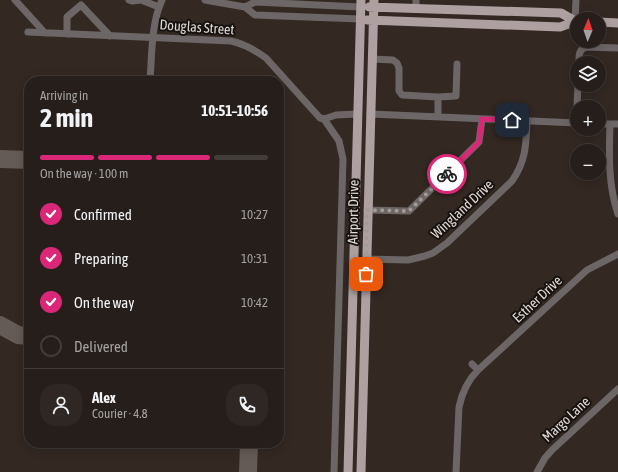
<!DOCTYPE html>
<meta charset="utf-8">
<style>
:root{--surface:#261e1a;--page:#2e2723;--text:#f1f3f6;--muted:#a4a2a2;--line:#423c39;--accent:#db2777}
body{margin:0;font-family:"Asap Condensed",sans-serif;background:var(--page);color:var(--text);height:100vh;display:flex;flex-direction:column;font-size:15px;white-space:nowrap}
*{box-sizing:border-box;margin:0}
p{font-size:13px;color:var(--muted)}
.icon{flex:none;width:22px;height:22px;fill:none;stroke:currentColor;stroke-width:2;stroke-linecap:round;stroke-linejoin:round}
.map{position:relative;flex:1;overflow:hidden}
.sheet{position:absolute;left:24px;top:76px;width:260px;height:372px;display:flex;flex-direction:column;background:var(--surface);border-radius:16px;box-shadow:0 2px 10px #0003,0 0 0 1px var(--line)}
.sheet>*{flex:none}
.needle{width:26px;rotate:2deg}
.fabs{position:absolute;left:570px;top:12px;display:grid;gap:8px}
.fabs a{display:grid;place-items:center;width:36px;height:36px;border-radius:50%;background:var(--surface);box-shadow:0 2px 10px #0003,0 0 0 1px var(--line);font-size:20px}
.pin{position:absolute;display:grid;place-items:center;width:34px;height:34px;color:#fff;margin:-17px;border-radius:8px;box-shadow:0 2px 6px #0006}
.courier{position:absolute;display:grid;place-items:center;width:40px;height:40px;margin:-20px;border:3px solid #db2777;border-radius:50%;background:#fff;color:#222;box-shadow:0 1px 5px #0007}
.summary em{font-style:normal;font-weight:700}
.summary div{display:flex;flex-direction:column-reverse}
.summary{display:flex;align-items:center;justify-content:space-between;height:68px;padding:0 16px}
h1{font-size:26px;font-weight:700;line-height:30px}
.bar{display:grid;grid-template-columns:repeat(4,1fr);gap:6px 4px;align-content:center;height:48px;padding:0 16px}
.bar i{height:5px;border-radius:3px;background:var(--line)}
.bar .active{background:var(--accent)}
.bar p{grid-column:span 4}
.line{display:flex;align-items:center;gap:10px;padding:0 16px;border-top:1px solid var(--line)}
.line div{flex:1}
.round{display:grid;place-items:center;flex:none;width:42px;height:42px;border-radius:16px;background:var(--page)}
ol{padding:0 16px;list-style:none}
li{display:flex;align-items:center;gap:12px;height:44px}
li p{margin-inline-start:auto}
li .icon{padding:4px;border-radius:50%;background:var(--accent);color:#fff;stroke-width:4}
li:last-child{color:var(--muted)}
li i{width:22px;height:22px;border:2px solid var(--line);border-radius:50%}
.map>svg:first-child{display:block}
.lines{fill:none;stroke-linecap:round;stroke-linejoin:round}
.taxiway{stroke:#645a56;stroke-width:18}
.minor{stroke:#6c6666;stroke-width:7}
.major{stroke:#aea0a1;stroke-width:9}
.done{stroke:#a39b96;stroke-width:4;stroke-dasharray:0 7.2}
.route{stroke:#db2777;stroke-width:5}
.labels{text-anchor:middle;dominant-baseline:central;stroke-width:4;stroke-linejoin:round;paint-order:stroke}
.street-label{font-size:14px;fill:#e0d9d5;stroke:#17120f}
</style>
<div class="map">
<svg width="618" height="472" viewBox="0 0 618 472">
<rect width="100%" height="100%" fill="#332822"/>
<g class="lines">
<!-- taxiway -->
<path class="taxiway" d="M0,159L29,160
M0,325L18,335L29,336
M248,472L249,443"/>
<!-- minor -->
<path class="minor" d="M15,0L45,33
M129,0L132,1L141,0
M141,0L159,7
M205,0L245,7
M416,9V0
M360,19L255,15L245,7L255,2L360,7
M575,21L576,0
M28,32L231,41C245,44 255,50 266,58L320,118L324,119L336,115L357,114
M67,34V17L81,5L110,36
M372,59L393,60L397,63L399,68V91L402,95L438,97V117
M579,63C579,56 578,50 586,47L618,48
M150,81C152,54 151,24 162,0
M438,97L456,96L457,64
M577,107L578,85
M370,114L577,123
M324,119L339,141L343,159L334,472
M599,124H618
M610,124C609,154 608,185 618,214
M367,210L409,211L479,142L482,119
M366,259L408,260L425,256L433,253L447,243L512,181C526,161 526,145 527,121
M472,364L478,370
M456,472L459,407C462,393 467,381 478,370L587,270L618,254
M537,472L545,458L552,450L618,389"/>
<!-- major -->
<path class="major" d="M369,7L561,13L575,21
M367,20L560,27L577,21
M599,22L618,23
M348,472L361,0
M361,472L374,0"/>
</g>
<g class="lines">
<!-- done -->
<path class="done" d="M366,274L367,210L409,211L447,174"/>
<!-- route -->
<path class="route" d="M447,174L479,142L482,119L512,120"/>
</g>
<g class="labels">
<!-- street labels -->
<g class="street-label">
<text transform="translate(197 27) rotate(4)">Douglas Street</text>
<text transform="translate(462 209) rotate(-43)">Wingland Drive</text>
<text transform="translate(353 212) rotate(-89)">Airport Drive</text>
<text transform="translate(537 299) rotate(-43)">Esther Drive</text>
<text transform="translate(566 419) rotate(-43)">Margo Lane</text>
</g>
</g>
</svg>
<div class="fabs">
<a><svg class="needle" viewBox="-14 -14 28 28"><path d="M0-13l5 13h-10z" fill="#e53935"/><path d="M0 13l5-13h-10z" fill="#a4a2a2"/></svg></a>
<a><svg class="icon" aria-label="layers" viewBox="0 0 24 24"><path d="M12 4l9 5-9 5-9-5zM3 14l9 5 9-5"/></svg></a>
<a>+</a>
<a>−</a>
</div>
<div class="pin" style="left:366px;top:274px;background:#ea580c"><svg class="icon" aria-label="bag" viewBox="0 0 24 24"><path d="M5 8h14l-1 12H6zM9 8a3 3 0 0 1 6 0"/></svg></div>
<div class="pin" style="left:512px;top:120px;background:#1f2937"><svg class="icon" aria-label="home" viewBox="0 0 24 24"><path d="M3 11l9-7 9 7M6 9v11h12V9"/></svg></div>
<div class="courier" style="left:447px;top:174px"><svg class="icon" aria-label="bike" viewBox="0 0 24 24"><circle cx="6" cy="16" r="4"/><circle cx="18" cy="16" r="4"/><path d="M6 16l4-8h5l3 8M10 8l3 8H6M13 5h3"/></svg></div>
<section class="sheet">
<div class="summary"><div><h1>2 min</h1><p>Arriving in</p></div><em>10:51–10:56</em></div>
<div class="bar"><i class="active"></i><i class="active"></i><i class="active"></i><i></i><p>On the way · 100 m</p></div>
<ol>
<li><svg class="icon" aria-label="check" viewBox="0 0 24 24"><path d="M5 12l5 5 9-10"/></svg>Confirmed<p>10:27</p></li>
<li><svg class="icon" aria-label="check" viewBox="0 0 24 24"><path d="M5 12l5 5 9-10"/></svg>Preparing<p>10:31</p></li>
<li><svg class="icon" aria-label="check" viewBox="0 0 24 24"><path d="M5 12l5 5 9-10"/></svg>On the way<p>10:42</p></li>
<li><i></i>Delivered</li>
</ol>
<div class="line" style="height:72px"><a class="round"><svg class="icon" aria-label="person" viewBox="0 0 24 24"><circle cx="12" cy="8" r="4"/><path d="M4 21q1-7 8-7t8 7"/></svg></a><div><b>Alex</b><p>Courier · 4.8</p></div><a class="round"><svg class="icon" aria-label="phone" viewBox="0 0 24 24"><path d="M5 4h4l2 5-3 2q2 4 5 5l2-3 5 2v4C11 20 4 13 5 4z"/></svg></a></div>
</section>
</div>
